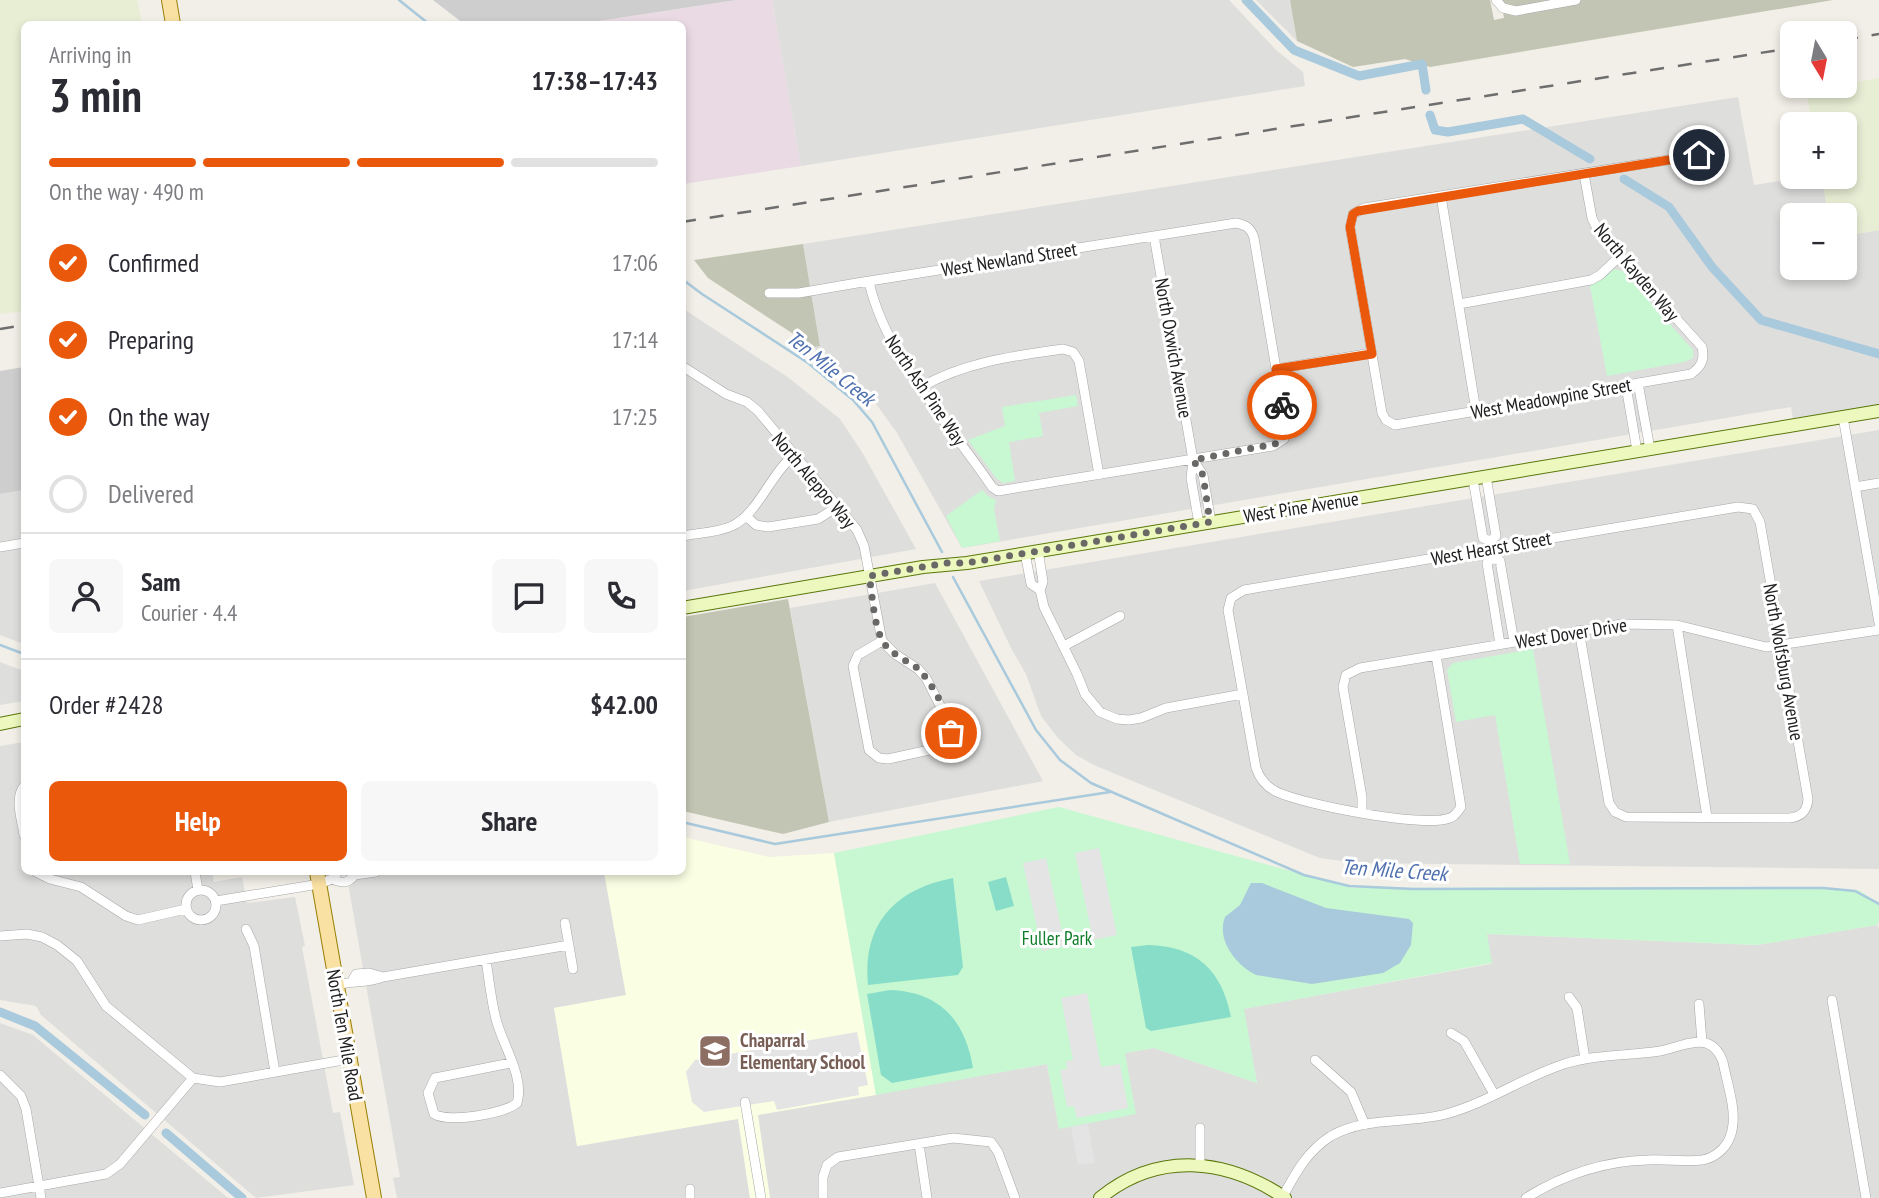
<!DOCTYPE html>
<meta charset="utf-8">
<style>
:root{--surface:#fff;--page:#f7f7f7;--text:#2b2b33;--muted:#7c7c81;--line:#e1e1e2;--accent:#ea580c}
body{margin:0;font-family:"PT Sans Narrow",sans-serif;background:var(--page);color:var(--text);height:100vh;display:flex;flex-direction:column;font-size:26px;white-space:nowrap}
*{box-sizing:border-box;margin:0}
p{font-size:23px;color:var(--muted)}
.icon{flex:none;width:38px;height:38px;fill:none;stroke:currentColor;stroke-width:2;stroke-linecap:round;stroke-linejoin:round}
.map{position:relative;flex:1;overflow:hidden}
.panel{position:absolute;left:21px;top:21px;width:665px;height:854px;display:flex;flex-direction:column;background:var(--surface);border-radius:10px;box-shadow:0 4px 10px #0003}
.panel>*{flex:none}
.needle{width:46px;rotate:170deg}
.tools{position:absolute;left:1780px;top:21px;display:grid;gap:14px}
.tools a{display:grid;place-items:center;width:77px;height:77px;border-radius:10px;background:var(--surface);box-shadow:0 4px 10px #0003;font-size:35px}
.pin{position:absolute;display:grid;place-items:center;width:60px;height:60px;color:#fff;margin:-30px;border:4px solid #fff;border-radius:50%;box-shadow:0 2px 7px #0007}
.courier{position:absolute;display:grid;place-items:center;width:70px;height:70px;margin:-35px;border:5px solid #ea580c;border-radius:50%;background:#fff;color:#222;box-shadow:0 2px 9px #0007}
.headline em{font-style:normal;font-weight:800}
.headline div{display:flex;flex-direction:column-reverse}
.headline{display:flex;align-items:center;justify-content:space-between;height:119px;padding:0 28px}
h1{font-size:46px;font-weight:800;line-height:52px}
.bar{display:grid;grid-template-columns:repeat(4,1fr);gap:10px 7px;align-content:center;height:84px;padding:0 28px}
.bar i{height:9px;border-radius:5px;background:var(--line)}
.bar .current{background:var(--accent)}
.bar p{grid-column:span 4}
.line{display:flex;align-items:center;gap:18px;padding:0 28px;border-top:2px solid var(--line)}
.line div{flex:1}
.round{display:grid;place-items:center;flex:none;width:74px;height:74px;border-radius:10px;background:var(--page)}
ol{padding:0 28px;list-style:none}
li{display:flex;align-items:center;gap:21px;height:77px}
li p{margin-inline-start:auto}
li .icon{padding:7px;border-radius:50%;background:var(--accent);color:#fff;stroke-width:4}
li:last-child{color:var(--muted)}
li i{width:38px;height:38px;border:4px solid var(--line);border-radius:50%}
.button{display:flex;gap:14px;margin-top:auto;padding:14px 28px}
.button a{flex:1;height:80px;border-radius:10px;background:var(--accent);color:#fff;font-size:28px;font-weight:800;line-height:80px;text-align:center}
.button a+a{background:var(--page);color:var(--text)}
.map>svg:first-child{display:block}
.residential{fill:#dededd}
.industrial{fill:#e9dae4}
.education{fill:#fafee3}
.religious{fill:#cecece}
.construction{fill:#c2c5b3}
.farmland{fill:#e8eed4}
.park{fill:#c7f8d2}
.pitch{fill:#88ddc9}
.parking{fill:#e4e4e4}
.water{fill:#a9c9dc}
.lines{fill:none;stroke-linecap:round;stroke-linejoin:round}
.stream{stroke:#a9c9dc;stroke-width:2.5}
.canal{stroke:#a9c9dc;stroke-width:9}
.street-casing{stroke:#a7a7a7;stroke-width:10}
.secondary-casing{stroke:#5a7609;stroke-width:14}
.primary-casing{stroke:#987e05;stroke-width:16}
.street{stroke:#fff;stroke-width:9}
.secondary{stroke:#ecf8be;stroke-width:12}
.primary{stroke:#f9e1a4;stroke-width:14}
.rail{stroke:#6e6e6e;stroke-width:2.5;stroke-dasharray:14 14;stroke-linecap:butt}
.done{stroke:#696866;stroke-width:7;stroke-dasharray:0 12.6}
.route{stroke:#ea580c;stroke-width:9}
.labels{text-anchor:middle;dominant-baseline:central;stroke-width:6;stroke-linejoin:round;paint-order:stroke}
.street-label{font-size:19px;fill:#202020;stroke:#fff}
.park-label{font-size:19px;fill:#0f7e2a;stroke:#fff}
.education-label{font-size:19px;font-weight:bold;fill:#785e54;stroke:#fff;text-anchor:start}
.water-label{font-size:21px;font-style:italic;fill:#4f70ae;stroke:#fff}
</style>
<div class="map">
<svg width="1879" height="1198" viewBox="0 0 1879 1198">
<rect width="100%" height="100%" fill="#f1efe7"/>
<!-- residential -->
<path class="residential" d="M772,0H1229L1276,50L1303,72L1305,86L801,166Z
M1256,0H1290L1297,41Z
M1738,97L1754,185L1805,177H1822L1828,215H1792V268H1844L1845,236L1879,230V405L1793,419L1791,407L962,548L897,433L869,394L813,347L820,345L803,244Z
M682,308L789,378L840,419L862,452L916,549L683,591Z
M1879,430V869L1357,863L1320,858L1096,766L1076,755L1058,738L1041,716L1026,674L1012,650L979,581Z
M24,490V644L0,635V494Z
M935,583L1043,781L829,822L790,608Z
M0,662L24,671V701L0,705Z
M24,742V872H212L214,882L242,877L247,903L295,897L305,946L302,947L333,1113L340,1112L354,1185L256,1198L41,1015L36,1006L0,1000V746Z
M346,872H604L626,995L554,1008L578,1146L738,1118L750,1198H397L393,1178L400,1177Z
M1877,925L1879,928V1198H770L757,1115L1047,1064L1059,1128L1125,1053L1154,1048L1257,1083L1243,1009L1491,964L1486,934L1757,945Z
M0,1023L33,1035L228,1198H0Z"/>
<!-- industrial -->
<path class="industrial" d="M736,0H772L801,166L683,184L682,24H579Z"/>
<!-- education -->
<path class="education" d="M683,837L769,857L834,853L876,1095L758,1115L770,1198H750L738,1119L577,1146L554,1008L626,995L604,872H682Z"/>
<!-- religious -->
<path class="religious" d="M433,0H736L579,24H464Z
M24,367V490L0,494V371Z"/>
<!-- construction -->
<path class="construction" d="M1290,0H1490L1494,20L1504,18L1501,0H1833L1430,67L1405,59L1353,67L1297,41Z
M803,244L820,346L813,347H810L795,335L708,278L694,260Z
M788,599L829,822L783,834L683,811V617Z"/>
<!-- farmland -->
<path class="farmland" d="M0,0H137L142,24H24V311L0,314Z
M1879,78V230L1845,236L1844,215H1828L1822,177H1844V124H1812L1806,91Z"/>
<!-- park -->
<path class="park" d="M1614,269L1622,271L1693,350V358L1684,362L1607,376L1590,286Z
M1076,395L1078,406L1039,413L1043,436L1009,442L1015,481L1003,483L997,479L968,440L1005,426L1002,407Z
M982,490L988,496L996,500L994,509L1000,541L962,548L946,516Z
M1533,649L1570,864H1520L1495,715L1456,722L1447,670L1453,663Z
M1059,807L1352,888L1798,887L1858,890L1879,903V922L1877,925L1757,945L1487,934L1492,963L1244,1009L1257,1083L1154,1048L1125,1053L1136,1114L1059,1129L1047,1064L876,1095L834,853Z"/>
<!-- pitch -->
<path class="pitch" d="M1006,877L1014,906L996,911L988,882Z
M953,878L963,967L958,975L868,985C862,924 895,889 953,878Z
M1148,945C1196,946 1222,970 1231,1017L1151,1031L1146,1028L1131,947Z
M890,990C940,992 965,1020 973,1068L892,1083L881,1075L867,994Z"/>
<!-- parking -->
<path class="parking" d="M1099,848L1117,935L1093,940L1075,853Z
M1046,858L1065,946L1042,951L1023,863Z
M1087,993L1101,1067L1120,1064L1128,1108L1077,1118L1074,1106L1067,1107L1060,1070L1067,1069L1066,1061L1073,1060L1061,998Z
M857,1032L868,1085L858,1087L859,1095L777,1110L774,1101L704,1112L692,1102L686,1072L695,1060Z
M1088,1124L1095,1163L1078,1165L1071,1127Z"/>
<!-- water -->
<path class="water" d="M1251,883H1262L1326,908L1409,919L1413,923L1411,945L1400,963L1383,973L1312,984L1256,975C1236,965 1216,940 1225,917L1240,905Z"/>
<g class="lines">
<!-- stream -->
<path class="stream" d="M399,0L429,24
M682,279L702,294L808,363L853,400L872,422L942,552
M953,577L1036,730L1060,760L1091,783L1304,875L1349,886L1413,889L1823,888L1855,891L1879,904
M0,645L24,654
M682,822L775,844L1110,792"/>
<!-- canal -->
<path class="canal" d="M1246,0L1294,50L1359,76L1422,64L1426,90
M1430,115L1435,130L1448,132L1523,119L1590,159
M1624,179L1669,207L1712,267L1761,320L1879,354
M0,1012L35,1026L145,1115
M166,1133L242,1198"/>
<defs>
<path id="street" d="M1496,0L1503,8L1516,11L1576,0
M1584,174L1592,218L1599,233L1702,347C1705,360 1701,367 1691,374L1395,425L1386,420L1382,413L1350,227L1353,214L1364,208L1699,155H1713L1723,164
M1441,196L1476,411
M1154,236L1193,460L1191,478L1199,524
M769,293H799L857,283L1236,223C1246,225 1251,228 1254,238L1286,428L1284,439L1273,446L998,491L992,487C949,423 886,357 869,282
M1459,304L1591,280L1600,275L1620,256
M682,366L726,394L747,402L758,411L857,530L864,546L882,641L895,654L918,669L926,678L951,727L950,737L943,747L888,759L879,758L869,750L853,666L858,655L882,641
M1276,369L1372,353
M1638,383L1650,449
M1626,386L1637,451
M921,387C965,362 1013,356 1063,349L1073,352L1079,361L1099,475
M1843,417L1879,623
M1193,460L1203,475L1211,522
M1486,476L1496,536L1490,541
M1473,479L1483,538L1490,541L1493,558L1500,561L1514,642
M1855,487L1879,483
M746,516L756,525L768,527L818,519L837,507
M682,536C698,533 717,533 732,526C758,514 771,473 794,455
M0,547L24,543
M1025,553L1031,584L1040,590L1043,582L1038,550
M1493,558L1487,563L1500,644
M1040,590L1044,607L1077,674L1085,694L1100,712L1117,719L1129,720L1141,718L1166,708L1243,694
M1677,625L1707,817
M1064,646L1120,616
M1436,655L1461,807C1457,812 1456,816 1450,818C1423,828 1305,805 1277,792C1266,787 1260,779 1256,768L1228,610L1231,598L1244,590L1738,507L1753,509L1760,522L1808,799C1807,811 1802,817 1789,818L1626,817L1615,812L1609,803L1579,630
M24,786C14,799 22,820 24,835
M1362,813V797L1343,687L1346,675L1360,668L1622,624L1677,625L1766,647L1879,630
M36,872L50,879L81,887L126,916L138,920L186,909
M195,872L198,890
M338,872L332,879C343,884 348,883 355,875L350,872
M355,875L376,872
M186 905a15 15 0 1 1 30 0a15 15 0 1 1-30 0Z
M216,901L319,884L332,879
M565,923L573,969
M246,929L254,946L275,1072
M0,936L27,934L42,937L57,945L77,961L106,1006L193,1078
M486,960C489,979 491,1000 496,1019C502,1044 525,1077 517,1103C504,1114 449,1123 434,1114L428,1093L435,1078L511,1063
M383,977L569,945
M336,985C353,981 367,983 383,977L369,973L356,974L352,981
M1569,997L1577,1008L1585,1059
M1832,1000L1866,1198
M1699,1004L1702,1042
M1451,1033L1464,1041L1494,1094
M1315,1060L1351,1092L1365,1125
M0,1075L21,1096L26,1109L41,1198
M745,1102L761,1198
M1200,1128V1166
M919,1144L927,1198
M690,1189V1198
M0,1193L106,1174L120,1164L193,1078L220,1082L349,1059
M823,1198V1177L827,1165L838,1157L953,1138L991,1142L998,1152L1015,1198
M1282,1198C1295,1174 1307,1151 1331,1136C1366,1116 1409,1124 1446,1114C1487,1103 1524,1077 1564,1064C1596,1054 1628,1056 1660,1051C1685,1046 1711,1029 1723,1062C1727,1084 1739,1115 1730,1137C1726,1148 1715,1158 1702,1160C1685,1162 1666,1159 1648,1160C1604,1161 1563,1175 1526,1198"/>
<path id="secondary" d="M682,608L923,567L967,563L1879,411
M0,724L24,719
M1100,1198C1158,1151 1226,1158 1285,1198"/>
<path id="primary" d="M169,0L173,24
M317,872L374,1198"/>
</defs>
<!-- street casing -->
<use href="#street" class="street-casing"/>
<!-- secondary casing -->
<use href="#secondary" class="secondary-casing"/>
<!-- primary casing -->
<use href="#primary" class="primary-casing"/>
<!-- street -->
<use href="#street" class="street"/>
<!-- secondary -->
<use href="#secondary" class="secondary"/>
<!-- primary -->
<use href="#primary" class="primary"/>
<!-- rail -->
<path class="rail" d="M1844,40L1879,34
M682,222L1792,48
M0,329L24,325"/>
</g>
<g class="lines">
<!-- done -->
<path class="done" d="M951,733C952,718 928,676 916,667C904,659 889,653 882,640C873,622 873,596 869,576L947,563H967L1210,522L1203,475L1193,460L1279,443L1286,434L1282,405"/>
<!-- route -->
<path class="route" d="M1282,405L1276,369L1372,354L1350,227L1353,214L1358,211L1699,155"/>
</g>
<!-- icons -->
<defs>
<symbol id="school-square" viewBox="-11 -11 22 22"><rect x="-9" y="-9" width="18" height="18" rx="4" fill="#8d6e63" stroke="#fff"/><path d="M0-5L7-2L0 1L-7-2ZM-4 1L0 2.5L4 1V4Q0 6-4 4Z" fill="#fff"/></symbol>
</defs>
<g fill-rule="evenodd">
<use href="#school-square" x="696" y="1032" width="38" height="38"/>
</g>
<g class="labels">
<!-- street labels -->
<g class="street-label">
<text transform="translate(1009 259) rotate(-9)">West Newland Street</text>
<text transform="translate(1637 272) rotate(50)">North Kayden Way</text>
<text transform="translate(1174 348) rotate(80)">North Oxwich Avenue</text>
<text transform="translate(926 390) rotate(56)">North Ash Pine Way</text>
<text transform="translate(1551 398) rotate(-10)">West Meadowpine Street</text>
<text transform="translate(814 480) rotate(50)">North Aleppo Way</text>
<text transform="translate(1301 507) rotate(-9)">West Pine Avenue</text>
<text transform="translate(1491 548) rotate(-10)">West Hearst Street</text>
<text transform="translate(1571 633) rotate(-9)">West Dover Drive</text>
<text transform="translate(1784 662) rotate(80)">North Wolfsburg Avenue</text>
<text transform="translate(345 1035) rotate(80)">North Ten Mile Road</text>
</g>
<!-- park labels -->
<g class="park-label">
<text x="1057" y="938">Fuller Park</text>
</g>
<!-- education labels -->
<g class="education-label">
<text x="740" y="1040">Chaparral<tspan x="740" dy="22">Elementary School</tspan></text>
</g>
<!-- water labels -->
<g class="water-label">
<text transform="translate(831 368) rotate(39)">Ten Mile Creek</text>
<text transform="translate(1394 870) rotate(4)">Ten Mile Creek</text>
</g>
</g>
</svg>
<div class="tools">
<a><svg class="needle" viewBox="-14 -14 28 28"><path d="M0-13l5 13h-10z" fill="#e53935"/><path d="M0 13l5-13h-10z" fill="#7c7c81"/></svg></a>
<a>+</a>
<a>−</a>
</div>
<div class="pin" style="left:951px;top:733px;background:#ea580c"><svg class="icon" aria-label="bag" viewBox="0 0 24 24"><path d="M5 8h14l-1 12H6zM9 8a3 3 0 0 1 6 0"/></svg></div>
<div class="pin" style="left:1699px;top:155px;background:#1f2937"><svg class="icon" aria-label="home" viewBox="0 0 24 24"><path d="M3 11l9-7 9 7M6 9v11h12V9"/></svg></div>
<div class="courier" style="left:1282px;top:405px"><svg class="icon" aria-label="bike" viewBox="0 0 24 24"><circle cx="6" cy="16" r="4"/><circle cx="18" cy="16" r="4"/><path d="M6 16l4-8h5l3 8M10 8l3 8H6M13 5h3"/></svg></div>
<section class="panel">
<div class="headline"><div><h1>3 min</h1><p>Arriving in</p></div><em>17:38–17:43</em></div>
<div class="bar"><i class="current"></i><i class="current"></i><i class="current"></i><i></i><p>On the way · 490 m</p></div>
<ol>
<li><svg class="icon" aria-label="check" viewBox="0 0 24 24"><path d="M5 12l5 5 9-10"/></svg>Confirmed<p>17:06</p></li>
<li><svg class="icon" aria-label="check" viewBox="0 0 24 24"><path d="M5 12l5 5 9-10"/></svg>Preparing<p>17:14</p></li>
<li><svg class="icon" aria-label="check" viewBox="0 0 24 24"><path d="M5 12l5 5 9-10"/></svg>On the way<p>17:25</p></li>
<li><i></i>Delivered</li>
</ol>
<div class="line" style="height:126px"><a class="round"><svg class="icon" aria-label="person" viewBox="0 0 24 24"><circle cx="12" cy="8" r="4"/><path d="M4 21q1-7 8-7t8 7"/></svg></a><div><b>Sam</b><p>Courier · 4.4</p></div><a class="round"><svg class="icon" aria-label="chat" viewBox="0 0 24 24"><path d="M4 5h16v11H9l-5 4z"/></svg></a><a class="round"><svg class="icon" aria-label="phone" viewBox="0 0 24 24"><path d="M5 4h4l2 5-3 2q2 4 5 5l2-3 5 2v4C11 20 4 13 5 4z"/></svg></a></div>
<div class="line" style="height:91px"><div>Order #2428</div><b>$42.00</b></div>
<div class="button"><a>Help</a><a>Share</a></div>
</section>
</div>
